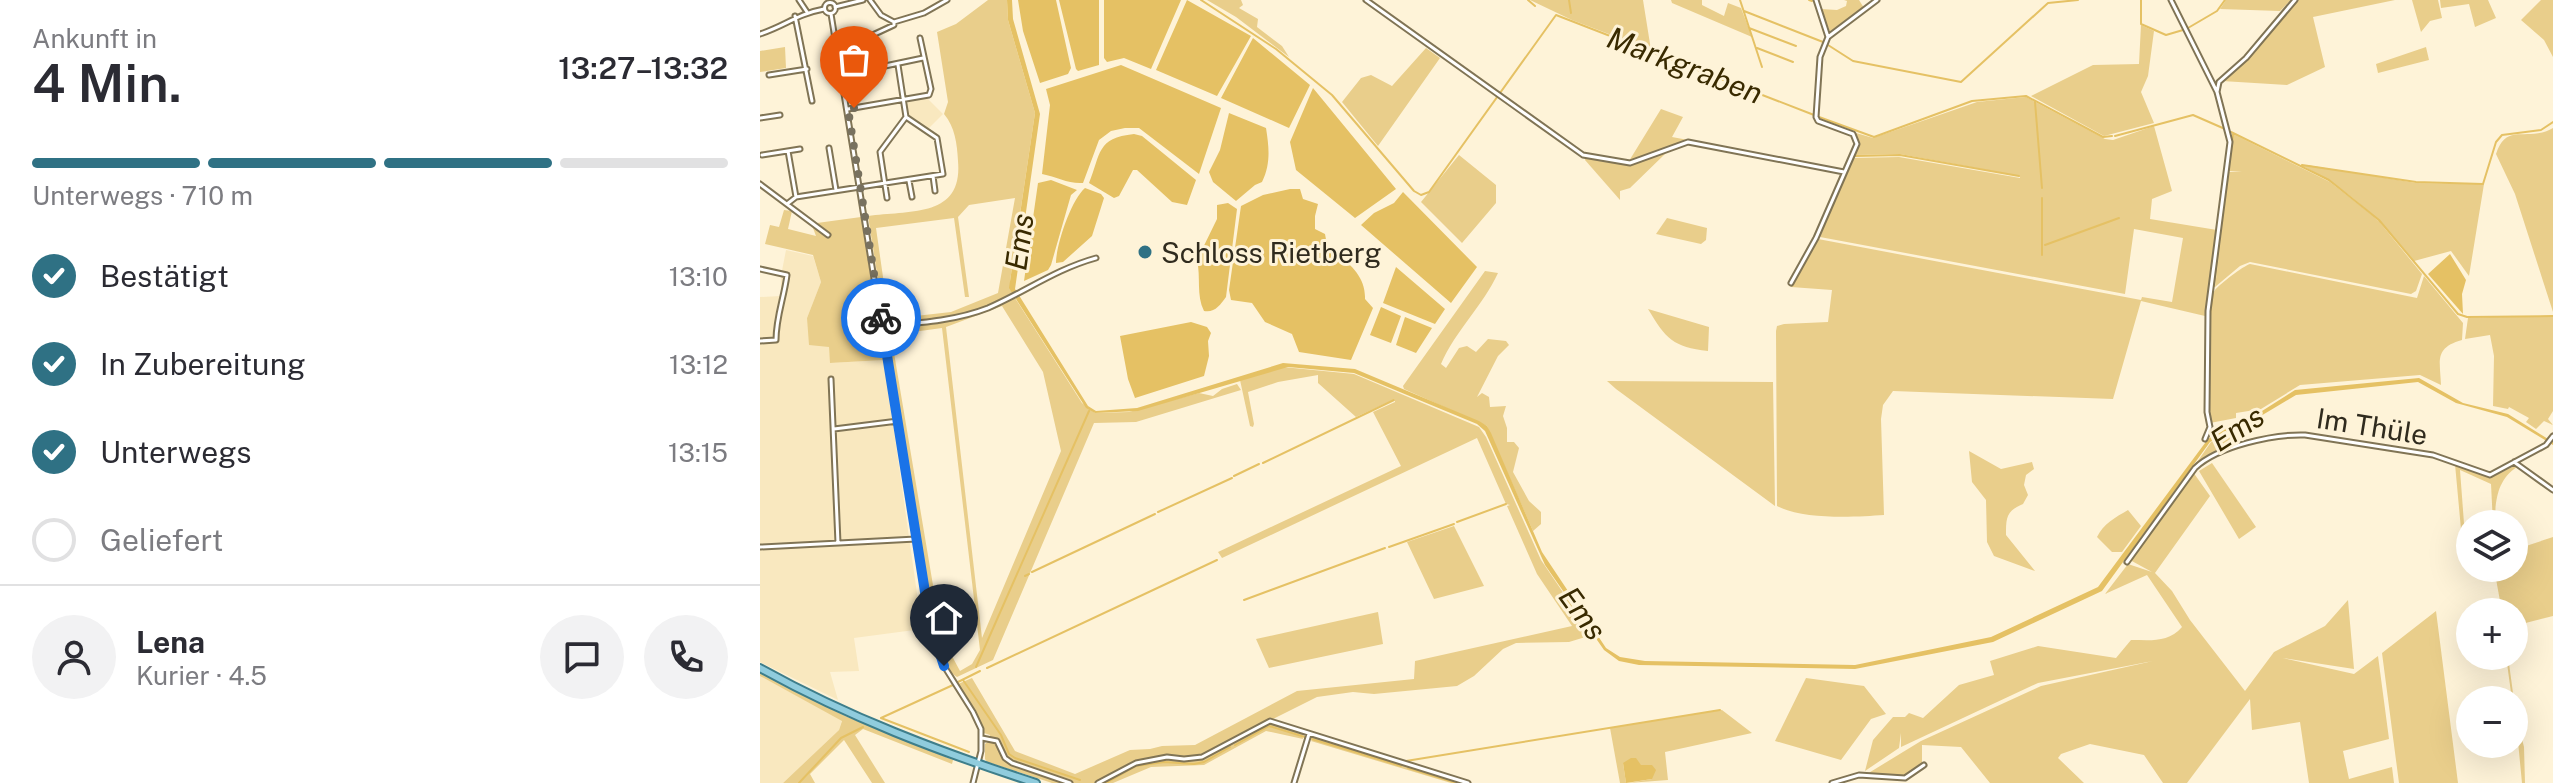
<!DOCTYPE html>
<html lang="de">
<meta charset="utf-8">
<style>
:root{--surface:#fff;--page:#f2f2f3;--text:#2b2b33;--muted:#7c7c81;--line:#e1e1e2;--accent:#2f7184}
body{margin:0;font-family:"Public Sans",sans-serif;background:var(--page);color:var(--text);height:100vh;display:flex;flex-direction:column;font-size:30px;white-space:nowrap}
*{box-sizing:border-box;margin:0}
p{font-size:26px;color:var(--muted)}
.icon{flex:none;width:44px;height:44px;fill:none;stroke:currentColor;stroke-width:2;stroke-linecap:round;stroke-linejoin:round}
.map{position:relative;flex:1;overflow:hidden}
.details{display:flex;flex-direction:column;background:var(--surface);width:760px}
.details>*{flex:none}
.tools{position:absolute;left:1696px;top:510px;display:grid;gap:16px}
.tools a{display:grid;place-items:center;width:72px;height:72px;border-radius:50%;background:var(--surface);box-shadow:0 8px 32px #0002;font-size:40px}
.pin{position:absolute;display:grid;place-items:center;width:68px;height:68px;color:#fff;margin:-82px -34px;border-radius:50% 50% 50% 0;rotate:-45deg;box-shadow:0 0 8px #0007}
.pin .icon{rotate:45deg}
.courier{position:absolute;display:grid;place-items:center;width:80px;height:80px;margin:-40px;border:6px solid #1a73e8;border-radius:50%;background:#fff;color:#222;box-shadow:0 2px 10px #0007}
.head em{font-style:normal;font-weight:600}
.head div{display:flex;flex-direction:column-reverse}
.head{display:flex;align-items:center;justify-content:space-between;height:136px;padding:0 32px}
h1{font-size:52px;font-weight:600;line-height:60px}
.bar{display:grid;grid-template-columns:repeat(4,1fr);gap:12px 8px;align-content:center;height:96px;padding:0 32px}
.bar i{height:10px;border-radius:6px;background:var(--line)}
.bar .selected{background:var(--accent)}
.bar p{grid-column:span 4}
.line{display:flex;align-items:center;gap:20px;padding:0 32px;border-top:2px solid var(--line)}
.line div{flex:1}
.round{display:grid;place-items:center;flex:none;width:84px;height:84px;border-radius:42px;background:var(--page)}
ol{padding:0 32px;list-style:none}
li{display:flex;align-items:center;gap:24px;height:88px}
li p{margin-inline-start:auto}
li .icon{padding:8px;border-radius:50%;background:var(--accent);color:#fff;stroke-width:4}
li:last-child{color:var(--muted)}
li i{width:44px;height:44px;border:4px solid var(--line);border-radius:50%}
main{display:flex;flex:1;min-height:0}
.map>svg:first-child{display:block}
.built{fill:#f9e8bf}
.green{fill:#e9ce8b;fill-rule:evenodd}
.water{fill:#e5c164}
.lines{fill:none;stroke-linecap:round;stroke-linejoin:round}
.stream{stroke:#e5c164;stroke-width:2}
.minor-casing{stroke:#807455;stroke-width:7}
.primary-casing{stroke:#3e7e8b;stroke-width:10}
.minor{stroke:#fff;stroke-width:3}
.primary{stroke:#90ccdd;stroke-width:6}
.done{stroke:#78715f;stroke-width:8;stroke-dasharray:0 14.4}
.route{stroke:#1a73e8;stroke-width:10}
.poi-dot{fill:#2f7184;stroke:#fef3d8;stroke-width:3}
.labels{text-anchor:middle;dominant-baseline:central;stroke-width:6;stroke-linejoin:round;paint-order:stroke}
.poi-label{font-size:28px;fill:#302b1e;stroke:#fef3d8;text-anchor:start}
.street-label{font-size:28px;fill:#302b1e;stroke:#fef3d8}
.water-label{font-size:30px;font-style:italic;fill:#392a00;stroke:#fef3d8}
</style>
<main>
<section class="details">
<div class="head"><div><h1>4 Min.</h1><p>Ankunft in</p></div><em>13:27–13:32</em></div>
<div class="bar"><i class="selected"></i><i class="selected"></i><i class="selected"></i><i></i><p>Unterwegs · 710 m</p></div>
<ol>
<li><svg class="icon" aria-label="check" viewBox="0 0 24 24"><path d="M5 12l5 5 9-10"/></svg>Bestätigt<p>13:10</p></li>
<li><svg class="icon" aria-label="check" viewBox="0 0 24 24"><path d="M5 12l5 5 9-10"/></svg>In Zubereitung<p>13:12</p></li>
<li><svg class="icon" aria-label="check" viewBox="0 0 24 24"><path d="M5 12l5 5 9-10"/></svg>Unterwegs<p>13:15</p></li>
<li><i></i>Geliefert</li>
</ol>
<div class="line" style="height:144px"><a class="round"><svg class="icon" aria-label="person" viewBox="0 0 24 24"><circle cx="12" cy="8" r="4"/><path d="M4 21q1-7 8-7t8 7"/></svg></a><div><b>Lena</b><p>Kurier · 4.5</p></div><a class="round"><svg class="icon" aria-label="chat" viewBox="0 0 24 24"><path d="M4 5h16v11H9l-5 4z"/></svg></a><a class="round"><svg class="icon" aria-label="phone" viewBox="0 0 24 24"><path d="M5 4h4l2 5-3 2q2 4 5 5l2-3 5 2v4C11 20 4 13 5 4z"/></svg></a></div>
</section>
<div class="map">
<svg width="1793" height="783" viewBox="0 0 1793 783">
<rect width="100%" height="100%" fill="#fef3d8"/>
<!-- built -->
<path class="built" d="M167,98L183,114L168,129L149,117L146,106L149,101Z
M26,250L53,256L61,282L47,318L69,347L71,363L124,360L162,629L94,638L99,671L70,672L78,700L0,662V297L21,296V276Z
M0,676L82,720L79,730L23,783H0Z"/>
<!-- green -->
<path class="green" d="M228,0H247L248,20L275,113L250,281L255,298L322,403L335,413L369,412L439,393L453,396L462,389L477,384L481,390L376,422L334,423L233,660L197,677C181,667 177,640 172,623L108,216C150,210 203,218 198,161C197,144 195,127 184,114L188,102L177,32L196,24ZM255,198L238,293L191,312L129,319L116,228L194,218L205,297H209L198,217L209,205ZM242,306L283,372L301,451L222,638L186,327ZM182,328L220,650L212,664L200,671L185,643L179,621L131,335Z
M447,0H481L483,5L479,8L498,19L497,27L522,46L529,57L476,17Z
M770,0H883L891,50L812,20Z
M911,0H942V5L964,16L968,3L981,8L992,37L912,3Z
M1084,0H1099L1104,8L1070,32L1061,9L1077,10L1086,6L1087,1Z
M1466,0H1531L1520,11L1460,9Z
M1536,0H1635L1553,17L1565,67L1527,85L1462,81L1486,59Z
M1652,0H1678L1682,18L1670,21L1661,32Z
M1680,0H1728L1736,18L1715,27L1709,4L1681,8Z
M1781,0H1793V57L1784,40L1761,20Z
M1381,25L1394,31L1388,76L1381,92L1394,123L1344,136L1271,96L1333,65L1379,64Z
M25,47L26,68L0,72V51Z
M1666,47L1669,60L1618,73L1616,64Z
M666,48L680,58L618,146L582,102L601,78L611,75L632,86Z
M1266,97L1345,139L1353,140L1394,126L1412,191L1392,199L1390,219L1457,230L1445,316L1381,301L1353,399L1133,391L1123,405L1121,419L1124,515C1095,517 1043,520 1017,506L1016,331L1017,326L1024,324L1068,322L1072,290L1031,287L1058,239L1381,300L1382,297L1412,302L1423,238L1374,229L1365,294L1060,237L1092,158L1139,157L1260,178V176L1140,154L1093,155L1098,144L1096,133L1113,138L1217,102Z
M901,109L923,117L912,137L928,140L869,161Z
M1793,128V312L1755,194L1736,154C1747,121 1767,143 1793,128Z
M1473,134L1570,182L1617,219L1662,274L1656,291L1651,294L1490,262L1480,266L1455,287L1469,172L1482,171H1469Z
M906,153L870,188L860,191V200L825,160V157L870,165Z
M699,155L736,185V203L702,243L661,202Z
M1547,165L1656,183L1724,184L1709,276L1691,251L1654,261C1620,219 1592,192 1543,166Z
M24,210L32,211L28,229L56,236L53,228L57,223L101,217L124,360L70,363L69,347L49,345L47,318L61,282L53,255L5,244L10,225L19,227Z
M907,218L947,228L946,240L941,244L896,234Z
M1490,264L1657,298L1664,276L1703,323L1702,340C1674,348 1680,360 1681,385L1660,375L1540,385L1501,409L1476,413V418L1450,423L1448,411C1448,391 1446,300 1455,290C1460,284 1483,266 1490,264Z
M725,271L738,273C723,306 695,331 681,364L686,368L699,348L707,346L716,352L728,339L746,341L749,345L738,356L717,397L722,393L729,397L730,407L746,406L743,416L747,428V442H754L759,448L753,472L769,501L781,512V524L773,531L727,426L644,389L643,386Z
M888,309L949,327L948,351C913,347 906,339 888,309Z
M1751,316L1793,317V411L1788,419L1793,425L1784,421L1776,429L1766,422L1769,418L1749,407L1748,409L1733,406L1734,356L1730,335L1705,339L1708,318Z
M523,367L594,374L719,427L726,437L781,560L832,635L809,642L756,643L743,649L714,676L697,686L614,694L593,692L557,697L509,721L542,733L543,739L506,731L444,765L391,767L353,783H292L227,762L225,759V744L230,740V735L224,733L216,711L198,684L212,678L255,751L315,774L370,750L390,749L402,746L435,745L537,691L654,679L655,661L812,626L777,574L747,506L750,505L746,504L717,438L462,558L458,552L641,466L613,412L635,402V399L596,417L558,383V375L518,382L488,392L494,424L493,427L490,426L480,380Z
M847,381L1013,382L1015,506L856,389Z
M1470,434L1474,447L1446,458L1435,465L1451,442Z
M1209,451L1241,469L1272,462L1274,469L1266,475L1264,485L1268,495L1263,504C1246,511 1246,518 1246,535L1275,571L1234,556L1227,542L1226,500L1212,482Z
M1452,463L1496,527L1479,539L1439,471Z
M1695,464L1730,478L1756,465L1757,467C1737,480 1735,501 1735,524H1733L1731,484L1700,470L1706,550L1703,551Z
M1433,472L1450,496L1395,573L1412,591L1430,620L1485,691L1514,652L1565,626L1588,600L1594,669L1523,658L1594,674L1618,656L1629,739L1583,751L1589,779L1632,767L1634,783H1549L1540,722L1492,730L1490,699L1427,783H1403L1384,755L1330,744L1301,754L1298,758L1324,783H1230L1201,747L1162,745V765L1144,777L1107,774L1161,741L1281,686L1393,661L1278,683L1141,747V733L1139,748L1105,771L1113,740L1133,717H1145L1149,713L1163,718L1199,685L1234,675L1230,661L1278,646L1356,658L1371,640C1391,640 1408,643 1422,627L1387,575L1345,594L1368,564L1392,572L1370,560Z
M1368,510L1381,526L1362,552H1352L1337,537C1343,524 1356,517 1368,510Z
M694,526L724,586L674,599L647,542Z
M1793,537V616L1754,626V612H1742L1734,568H1754V550Z
M1676,611L1698,783H1639L1622,653Z
M618,612L623,644L509,668L496,639Z
M1746,656H1748L1756,715L1764,747L1765,783H1762L1754,700H1752Z
M0,672L85,716L193,760L192,764L103,729L95,735L125,783H112L84,740L50,774L55,783H23L79,730L82,721L0,676Z
M1046,678L1104,686L1126,714L1111,719L1081,760L1015,741Z
M962,710L992,733L905,752L908,780L868,783L892,779L881,765L863,763L866,783H860L850,728Z
M555,736L706,783H691L551,741Z"/>
<!-- water -->
<path class="water" d="M247,0H252L253,19L280,114L255,289L328,406L336,411L377,408L523,363L595,369L719,421L727,426L731,433L782,552L846,648L860,657L885,661L1095,665L1231,637L1338,587L1448,439L1472,423L1480,425L1535,390L1659,378L1703,403L1748,414L1793,442V445L1747,417L1696,403L1658,382L1536,395L1484,426L1450,442L1342,591L1233,642L1095,669L879,665L859,661L844,650L785,565L725,431L717,424L594,373L528,367L378,411L335,413L326,408L249,288L275,113L248,20Z
M258,0H296L311,68L308,74L280,83L263,31Z
M299,0H339V65L318,71L316,69Z
M344,0H421L391,69L364,58L347,62L344,58Z
M427,0L491,36L457,96L396,70Z
M493,38L550,85L529,128L461,98Z
M361,65L461,108L439,174L379,128H365L351,131L339,140L323,183C308,184 297,177 282,174L290,105L286,89Z
M553,88L636,189L595,218L536,170L530,142Z
M469,113L506,128C509,147 511,164 502,182L495,185L476,201L453,182L449,172L460,150Z
M374,134L382,136L436,180L427,205L412,202L377,170H373L359,196L354,198L329,183C341,154 336,138 374,134Z
M291,180L317,190L311,195L291,265L288,270L264,281L278,183Z
M325,188L341,194L344,198L332,236L303,262L296,263C296,245 311,200 325,188Z
M530,189H540L543,199L558,204L555,216V229L565,234L567,245C584,260 606,273 605,299L613,308L591,360L539,352L532,334L505,322L492,303L471,300L469,290L481,206L503,195Z
M643,192L717,267L691,303L601,225L614,213L634,203Z
M468,203L477,209L466,297C460,305 455,313 444,311C436,295 441,277 437,260L457,219V205Z
M1690,254L1706,280L1702,294L1703,314L1668,274Z
M636,267L685,309L675,324L623,303Z
M621,307L641,316L631,343L610,335Z
M645,317L672,328L656,353L636,345Z
M431,322L447,327L451,333L448,341L449,356L444,376L375,398L368,379L360,336Z
M871,758H876L881,765H892L896,770L892,779L866,783L863,763Z"/>
<g class="lines">
<!-- stream -->
<path class="stream" d="M441,0L516,49L572,95L654,191L661,195L669,192L796,15L1054,115
M768,0L775,6
M809,0L811,13
M980,0L1002,67
M1049,0L1052,1
M1381,0V24L1406,35L1423,30
M984,11L1063,42
M989,28L1036,46
M1428,28L1457,11L1465,0
M1068,45L1093,61L1201,82L1288,3L1318,0
M997,48L1033,62
M1275,102L1282,188
M1059,117L1114,137L1212,101L1266,96L1343,137L1352,136
M1471,132L1569,180L1619,220L1698,314L1707,317L1793,316
M1355,136L1433,115L1465,129
M1095,156L1140,155L1259,176
M1542,165L1656,182L1723,184L1736,142L1742,135L1781,130L1793,122
M1285,245L1359,218
M1282,255V198
M1454,286L1473,134
M1450,315L1453,292
M503,463L634,400
M474,476L499,464
M398,512L472,478
M697,522L746,504
M629,547L694,524
M272,572L395,514
M265,576L269,574
M484,600L625,548
M216,667L329,411
M227,668L457,560
M203,680L241,735L249,754L255,758L320,780
M198,682L220,671
M121,718L209,752
M121,718L193,685
M552,739L641,766
M475,745L509,726L545,737
M646,761L960,710
M648,768L697,783
M39,783L81,738L103,727
M346,783L376,766L404,762L434,764L444,762L470,747"/>
<defs>
<path id="minor" d="M39,0L47,12
M110,0L121,15L134,22L164,13L187,0
M606,0L823,155L870,163L928,142L1084,172
M1411,0L1457,92L1470,142L1448,311L1447,412L1450,427L1445,439
M64.5 8a5.5 5.5 0 1 1 11 0a5.5 5.5 0 1 1-11 0Z
M75,7L103,0
M71,14L170,623L184,666L213,712L221,729V751L213,783
M35,16L52,101
M0,34C25,26 37,14 64,9
M1068,37L1117,0
M104,39L134,25V22
M9,75L47,69
M108,86L106,70L163,58
M1457,92L1459,82L1486,58L1535,0
M88,109L169,95L171,89L160,38
M0,118L20,115
M69,148L76,190
M28,151L36,197
M2,155L40,149
M173,176L175,191
M149,181L152,197
M0,184L68,235
M127,198L120,152L146,117L138,65
M27,204L36,197L183,174L177,138L146,117
M0,269L27,275C24,298 16,317 16,340L0,341
M1031,283L1056,238L1097,144L1093,134L1058,121L1056,117L1060,57L1068,37L1056,0
M123,326C158,323 195,321 228,308C265,292 296,269 336,258
M71,379L78,543
M74,429L138,421
M1754,462L1793,490
M0,547L156,539
M1367,562L1435,468C1458,446 1514,434 1545,435L1673,455L1730,475L1786,445L1793,436
M222,738L237,741L245,758L252,763L310,783
M338,783L376,763L407,757L424,759L442,757L510,721L708,783
M534,783L549,734
M1072,783L1099,775L1145,778L1164,765"/>
<path id="primary" d="M0,668C88,717 180,752 276,783"/>
</defs>
<!-- minor casing -->
<use href="#minor" class="minor-casing"/>
<!-- primary casing -->
<use href="#primary" class="primary-casing"/>
<!-- minor -->
<use href="#minor" class="minor"/>
<!-- primary -->
<use href="#primary" class="primary"/>
</g>
<g class="lines">
<!-- done -->
<path class="done" d="M94,108L88,109L121,318"/>
<!-- route -->
<path class="route" d="M121,318L170,623L184,666"/>
</g>
<!-- markers -->
<circle class="poi-dot" cx="385" cy="252" r="8"/>
<g class="labels">
<!-- poi labels -->
<g class="poi-label">
<text x="401" y="252">Schloss Rietberg</text>
</g>
<!-- street labels -->
<g class="street-label">
<text transform="translate(1612 426) rotate(9)">Im Thüle</text>
</g>
<!-- water labels -->
<g class="water-label">
<text transform="translate(925 65) rotate(21)">Markgraben</text>
<text transform="translate(259 242) rotate(-82)">Ems</text>
<text transform="translate(1477 428) rotate(-33)">Ems</text>
<text transform="translate(823 613) rotate(54)">Ems</text>
</g>
</g>
</svg>
<div class="tools">
<a><svg class="icon" aria-label="layers" viewBox="0 0 24 24"><path d="M12 4l9 5-9 5-9-5zM3 14l9 5 9-5"/></svg></a>
<a>+</a>
<a>−</a>
</div>
<div class="pin" style="left:94px;top:108px;background:#ea580c"><svg class="icon" aria-label="bag" viewBox="0 0 24 24"><path d="M5 8h14l-1 12H6zM9 8a3 3 0 0 1 6 0"/></svg></div>
<div class="pin" style="left:184px;top:666px;background:#1f2937"><svg class="icon" aria-label="home" viewBox="0 0 24 24"><path d="M3 11l9-7 9 7M6 9v11h12V9"/></svg></div>
<div class="courier" style="left:121px;top:318px"><svg class="icon" aria-label="bike" viewBox="0 0 24 24"><circle cx="6" cy="16" r="4"/><circle cx="18" cy="16" r="4"/><path d="M6 16l4-8h5l3 8M10 8l3 8H6M13 5h3"/></svg></div>
</div>
</main>
